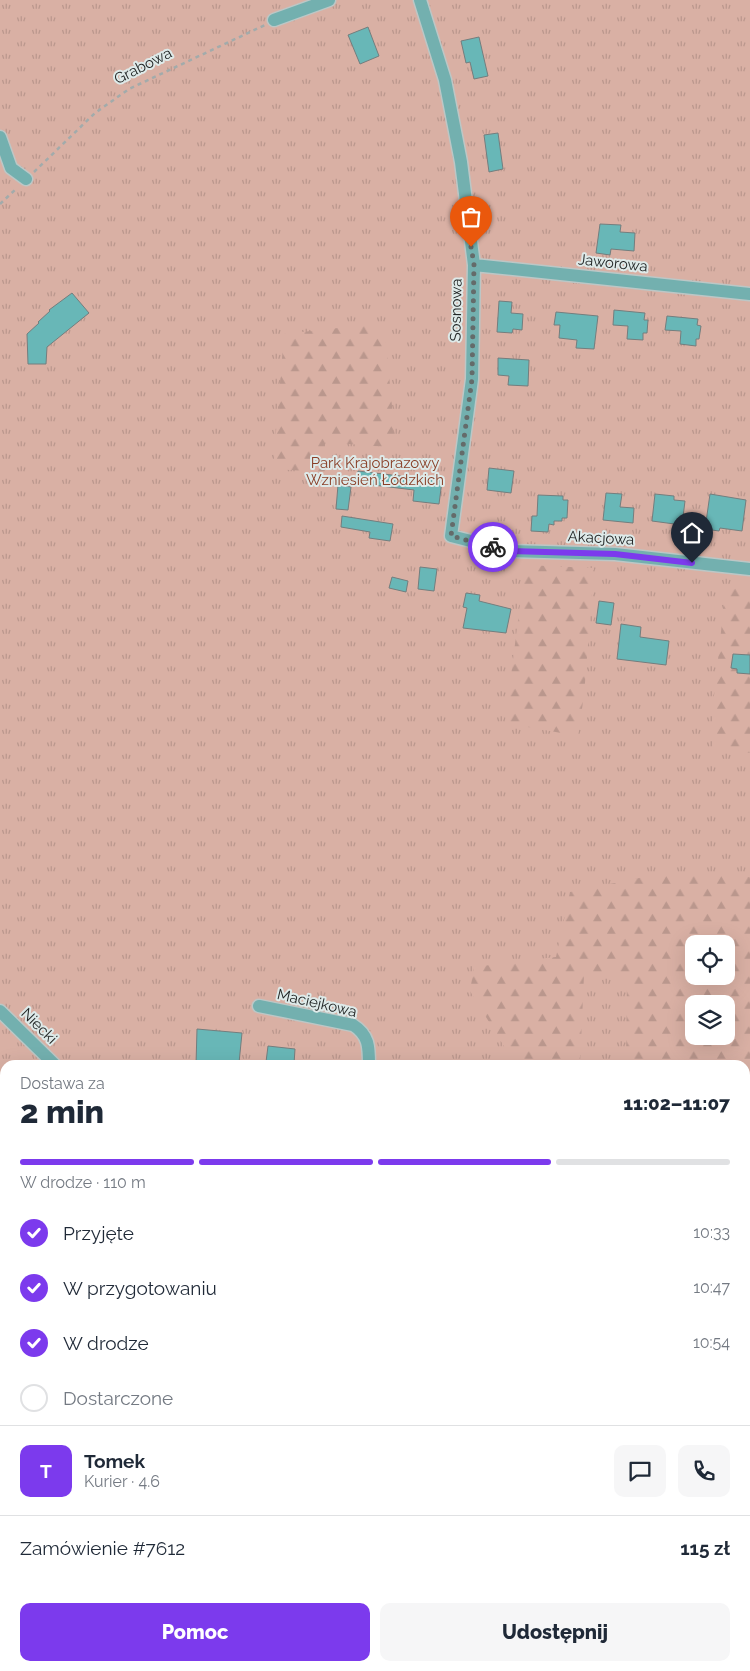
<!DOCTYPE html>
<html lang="pl">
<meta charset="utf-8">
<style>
:root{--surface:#fff;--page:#f6f6f7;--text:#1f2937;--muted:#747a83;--line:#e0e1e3;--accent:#7c3aed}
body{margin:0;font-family:Raleway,sans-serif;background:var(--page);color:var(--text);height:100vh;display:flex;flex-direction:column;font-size:19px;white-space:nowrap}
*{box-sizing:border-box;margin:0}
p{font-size:16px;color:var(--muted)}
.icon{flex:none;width:28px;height:28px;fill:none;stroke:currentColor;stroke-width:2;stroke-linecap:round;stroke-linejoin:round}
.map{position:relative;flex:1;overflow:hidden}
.drawer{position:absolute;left:0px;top:1060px;width:750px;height:611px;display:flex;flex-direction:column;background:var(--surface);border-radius:15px 15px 0 0;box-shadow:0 5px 20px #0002}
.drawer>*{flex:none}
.buttons{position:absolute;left:685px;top:935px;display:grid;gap:10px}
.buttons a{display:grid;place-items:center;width:50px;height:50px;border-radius:10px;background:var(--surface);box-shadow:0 5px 20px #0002;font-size:25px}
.pin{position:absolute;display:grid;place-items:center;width:42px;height:42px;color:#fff;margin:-51px -21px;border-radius:50% 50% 50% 0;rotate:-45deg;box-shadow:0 0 5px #0007}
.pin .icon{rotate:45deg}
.courier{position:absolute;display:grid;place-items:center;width:50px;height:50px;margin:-25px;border:4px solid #7c3aed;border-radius:50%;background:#fff;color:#222;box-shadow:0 1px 6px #0007}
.headline em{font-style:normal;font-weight:800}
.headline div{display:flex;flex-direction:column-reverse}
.headline{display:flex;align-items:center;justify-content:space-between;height:85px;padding:0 20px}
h1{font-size:32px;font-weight:800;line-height:38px}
.bar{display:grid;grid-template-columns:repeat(4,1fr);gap:8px 5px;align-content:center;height:60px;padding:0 20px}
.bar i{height:6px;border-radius:4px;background:var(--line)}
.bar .on{background:var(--accent)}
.bar p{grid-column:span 4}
.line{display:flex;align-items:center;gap:12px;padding:0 20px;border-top:1px solid var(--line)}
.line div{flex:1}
.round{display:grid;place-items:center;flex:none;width:52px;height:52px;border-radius:10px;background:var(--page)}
ol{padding:0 20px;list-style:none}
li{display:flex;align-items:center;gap:15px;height:55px}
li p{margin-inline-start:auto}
li .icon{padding:5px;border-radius:50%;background:var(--accent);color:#fff;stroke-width:4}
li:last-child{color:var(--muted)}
li i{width:28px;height:28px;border:2px solid var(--line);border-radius:50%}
.button{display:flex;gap:10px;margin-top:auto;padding:10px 20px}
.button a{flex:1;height:58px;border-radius:10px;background:var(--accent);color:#fff;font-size:20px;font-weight:800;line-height:58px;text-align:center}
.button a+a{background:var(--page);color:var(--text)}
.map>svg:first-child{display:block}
.grass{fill:url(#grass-tufts);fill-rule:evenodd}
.forest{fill:url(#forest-firs);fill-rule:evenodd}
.building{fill:#68b7b7;stroke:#737e7e}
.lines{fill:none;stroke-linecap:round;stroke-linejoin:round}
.minor-casing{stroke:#bcc7c6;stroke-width:15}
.path{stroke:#a2abab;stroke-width:2.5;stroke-dasharray:4 4;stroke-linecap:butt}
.minor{stroke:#73b0af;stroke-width:12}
.done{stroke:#646b6a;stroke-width:5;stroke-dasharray:0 9}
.route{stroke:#7c3aed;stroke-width:6}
.labels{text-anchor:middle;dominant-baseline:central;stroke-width:4;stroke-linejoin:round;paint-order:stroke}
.street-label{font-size:15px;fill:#222626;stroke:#deeae9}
.park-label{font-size:15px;fill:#893e26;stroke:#deeae9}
</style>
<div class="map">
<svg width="750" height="1671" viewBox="0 0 750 1671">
<defs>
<pattern id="grass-tufts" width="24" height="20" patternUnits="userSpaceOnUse" patternTransform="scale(1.25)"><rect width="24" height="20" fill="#d9b0a4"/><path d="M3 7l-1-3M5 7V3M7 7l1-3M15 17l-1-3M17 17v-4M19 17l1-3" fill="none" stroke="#ba978d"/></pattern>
<pattern id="forest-firs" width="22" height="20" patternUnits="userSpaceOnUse" patternTransform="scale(1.25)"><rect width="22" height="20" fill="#d9b0a4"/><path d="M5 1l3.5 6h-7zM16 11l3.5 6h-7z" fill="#ba978d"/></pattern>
</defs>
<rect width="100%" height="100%" fill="#deeae9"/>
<!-- grass -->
<path class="grass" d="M0,0H750V1671H0ZM694,944H726V976H694ZM694,1004H726V1036H694ZM5,1065H745V1666H5Z"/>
<!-- forest -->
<path class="forest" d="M384,323L396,448L325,442L324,472L273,469L284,334Z
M525,565L594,568L584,695L578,736L505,723Z
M726,586L750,589V753L712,747L713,705Z
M664,873L750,877V1075L745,1074V1065H626L627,976L584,975L580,1065L513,1061L470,991L474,967L556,957L570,892ZM694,944H726V976H694ZM694,1004H726V1036H694Z"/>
<!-- building -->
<path class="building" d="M368,27L379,56L360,64L348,35Z
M479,37L488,76L474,79L470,62L466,63L461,41Z
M498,133L503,169L489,172L484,135Z
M600,224L621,225L620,232L635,233L634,251L611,249L610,255L596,253Z
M72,293L89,313L47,347L46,364H28L27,334L39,323L38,322L50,311L49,310Z
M499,301L512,302L511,313L523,314L522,330L513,329L512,333L497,332Z
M614,310L645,313L644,320H648L647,333H643V340L627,339L628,326L613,325Z
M556,312L598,316L594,349L576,348L577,340L559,338L560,325H554Z
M667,316L698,319L697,325L701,326L699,339H696V346L680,344L681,331L665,330Z
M498,358L529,360L528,386L508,385L509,376L498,375Z
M489,468L514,471L511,493L487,490Z
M358,471L442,481L439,504L413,501L414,490L357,483Z
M338,485L351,487L348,510L336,509Z
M606,493L622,494L620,507L634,508L633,523L603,520Z
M655,494L674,496V500L685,501L682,525L652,521Z
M710,494L746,500L742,531L720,528L719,531L705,529Z
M538,495L563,496V500H568L567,518H562V521H554V525L549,524L548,532L531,531L532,516H537Z
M342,516L393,524L390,541L369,538L370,532L341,527Z
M420,567L437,569L434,591L418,589Z
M392,577L408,581L406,592L389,588Z
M466,593L480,595L479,601L511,609L506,633L463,628L467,608L463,607Z
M599,601L614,603L611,625L596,623Z
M621,624L641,627L640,637L669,641L666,665L617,659Z
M733,654L750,655V674L737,673V669L731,668Z
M197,1029L242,1033L239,1063L196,1065Z
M268,1046L295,1049L294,1064L266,1062Z"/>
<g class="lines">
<defs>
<path id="minor" d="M420,0L445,80L461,162L474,265L472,379L451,536L510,551L615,554L750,569
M274,20L329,0
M0,137L11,168L26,179
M474,265L750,294
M259,1006L353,1025C369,1035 369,1047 369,1065
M0,1011L55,1065
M745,1577L750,1538
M663,1666L668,1671
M733,1671L734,1666"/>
</defs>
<!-- minor casing -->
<use href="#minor" class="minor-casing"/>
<!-- path -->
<path class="path" d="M34,172L95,113L129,89L265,25
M0,204L17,188"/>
<!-- minor -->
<use href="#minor" class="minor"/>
</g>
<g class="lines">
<!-- done -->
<path class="done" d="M471,247L474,264L472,379L451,536L493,547"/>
<!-- route -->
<path class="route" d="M493,547L510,551L615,554L692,563"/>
</g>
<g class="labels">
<!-- street labels -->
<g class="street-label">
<text transform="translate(143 66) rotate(-27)">Grabowa</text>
<text transform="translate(613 263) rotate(6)">Jaworowa</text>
<text transform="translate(456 310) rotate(-89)">Sosnowa</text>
<text transform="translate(601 538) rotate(3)">Akacjowa</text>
<text transform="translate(317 1003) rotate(13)">Maciejkowa</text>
<text transform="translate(39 1026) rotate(45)">Niecki</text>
</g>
<!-- park labels -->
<g class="park-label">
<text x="375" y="463">Park Krajobrazowy<tspan x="375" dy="17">Wzniesień Łódzkich</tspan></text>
</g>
</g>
</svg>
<div class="buttons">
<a><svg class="icon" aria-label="locate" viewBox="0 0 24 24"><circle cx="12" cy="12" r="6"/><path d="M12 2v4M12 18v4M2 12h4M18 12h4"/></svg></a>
<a><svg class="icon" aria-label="layers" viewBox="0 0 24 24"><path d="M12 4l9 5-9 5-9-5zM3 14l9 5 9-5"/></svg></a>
</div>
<div class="pin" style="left:471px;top:247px;background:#ea580c"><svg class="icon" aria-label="bag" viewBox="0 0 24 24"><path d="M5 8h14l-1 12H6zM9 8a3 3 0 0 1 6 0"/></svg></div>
<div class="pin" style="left:692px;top:563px;background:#1f2937"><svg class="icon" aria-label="home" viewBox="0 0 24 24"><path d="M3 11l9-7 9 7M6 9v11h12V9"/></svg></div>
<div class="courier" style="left:493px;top:547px"><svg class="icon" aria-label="bike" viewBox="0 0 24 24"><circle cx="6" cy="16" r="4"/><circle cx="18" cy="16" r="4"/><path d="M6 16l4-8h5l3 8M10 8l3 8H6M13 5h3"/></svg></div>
<section class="drawer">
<div class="headline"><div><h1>2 min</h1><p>Dostawa za</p></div><em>11:02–11:07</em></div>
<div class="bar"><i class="on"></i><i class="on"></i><i class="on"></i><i></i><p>W drodze · 110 m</p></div>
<ol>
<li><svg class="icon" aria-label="check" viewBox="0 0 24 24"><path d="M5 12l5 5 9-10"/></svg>Przyjęte<p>10:33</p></li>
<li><svg class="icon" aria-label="check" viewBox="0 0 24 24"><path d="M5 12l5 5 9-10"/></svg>W przygotowaniu<p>10:47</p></li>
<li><svg class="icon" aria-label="check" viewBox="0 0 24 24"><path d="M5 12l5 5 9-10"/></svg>W drodze<p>10:54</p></li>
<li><i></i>Dostarczone</li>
</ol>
<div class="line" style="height:90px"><b class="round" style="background:var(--accent);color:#fff">T</b><div><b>Tomek</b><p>Kurier · 4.6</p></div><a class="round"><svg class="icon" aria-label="chat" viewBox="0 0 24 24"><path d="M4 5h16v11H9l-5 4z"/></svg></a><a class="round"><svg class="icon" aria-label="phone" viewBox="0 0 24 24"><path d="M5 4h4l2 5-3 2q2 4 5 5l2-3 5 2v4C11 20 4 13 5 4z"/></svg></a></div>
<div class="line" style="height:65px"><div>Zamówienie #7612</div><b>115 zł</b></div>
<div class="button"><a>Pomoc</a><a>Udostępnij</a></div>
</section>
</div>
